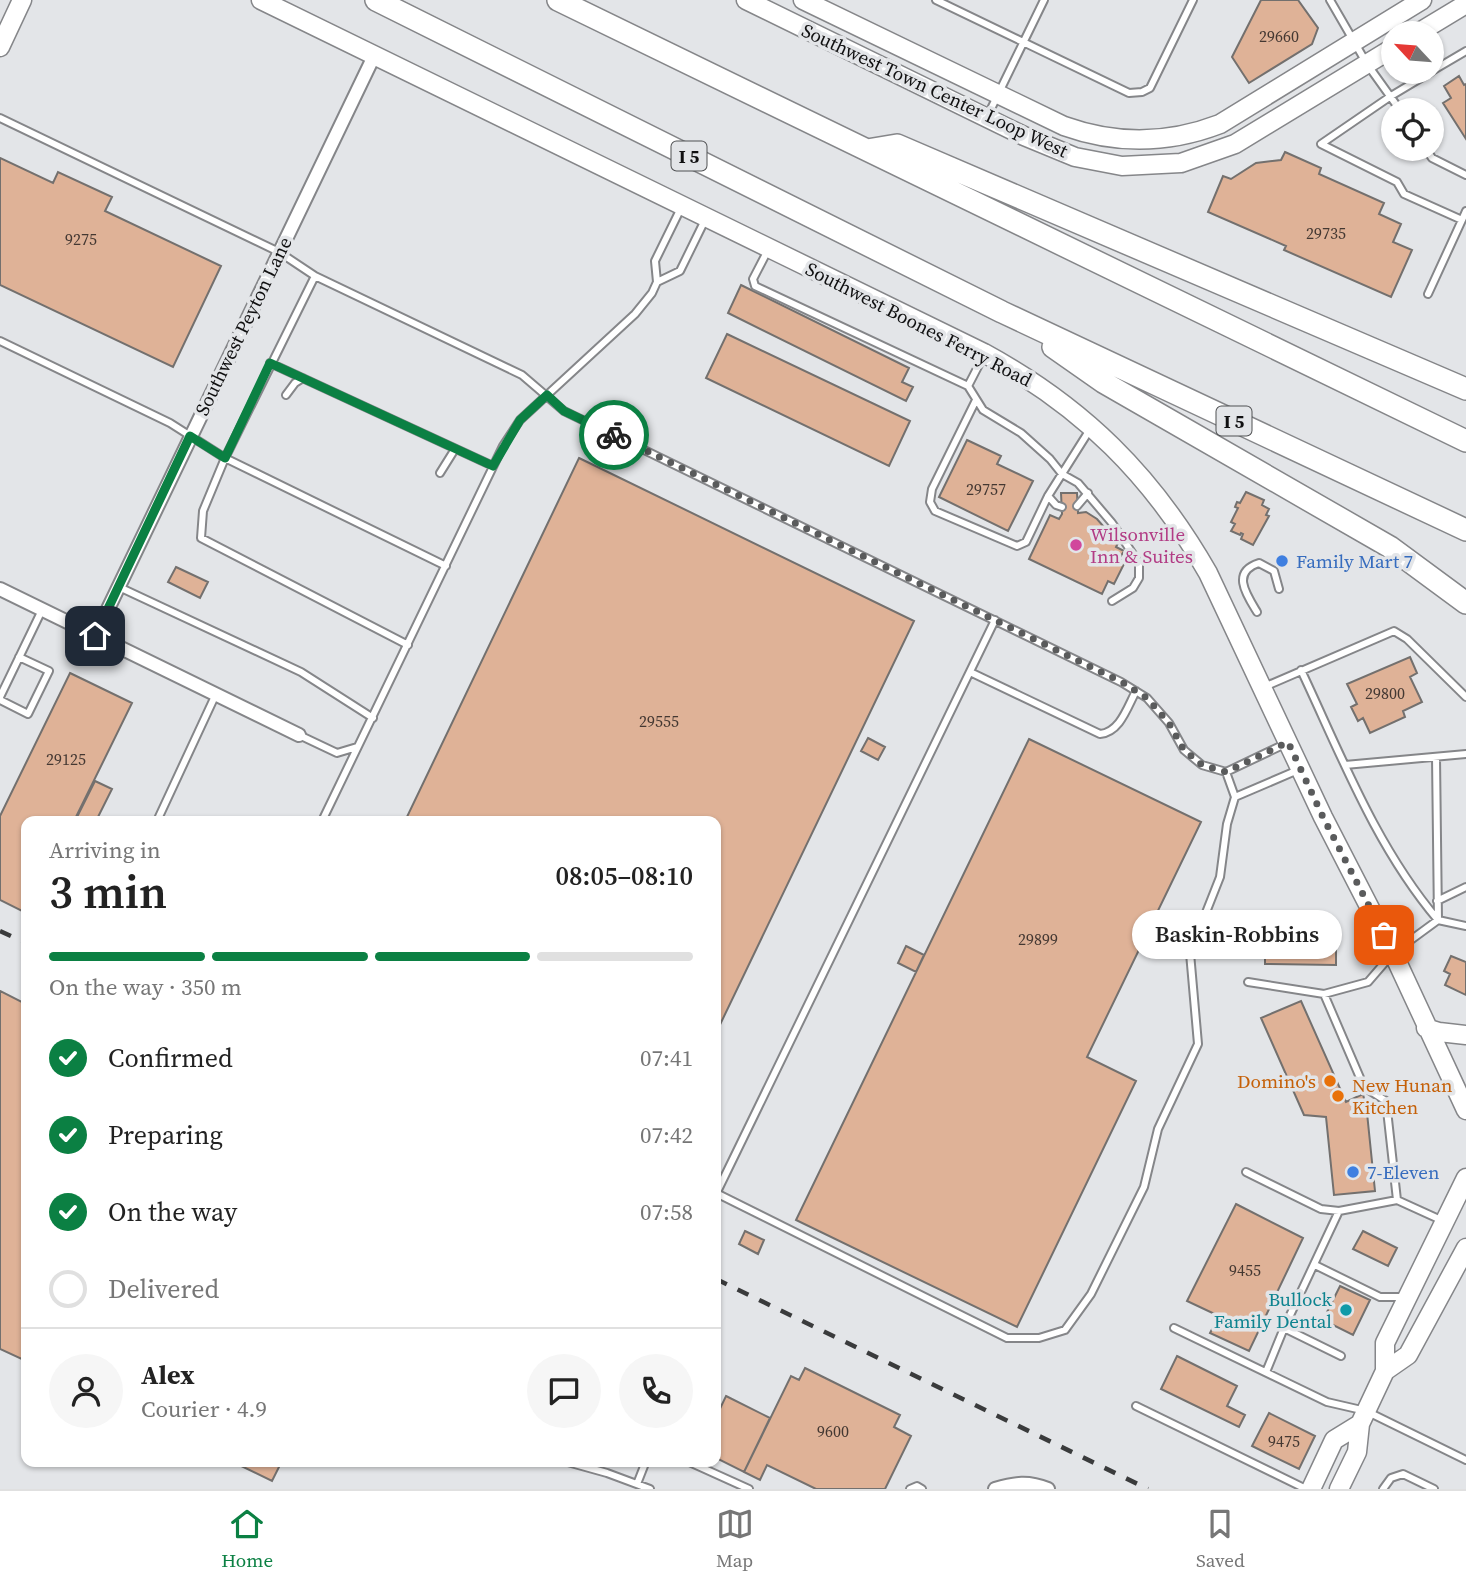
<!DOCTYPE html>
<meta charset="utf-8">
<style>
:root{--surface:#fff;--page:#f6f6f6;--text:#222;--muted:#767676;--line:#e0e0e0;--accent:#0b8043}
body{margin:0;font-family:"Source Serif 4",serif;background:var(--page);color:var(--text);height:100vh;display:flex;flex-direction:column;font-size:26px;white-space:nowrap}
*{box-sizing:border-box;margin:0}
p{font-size:23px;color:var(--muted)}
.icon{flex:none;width:38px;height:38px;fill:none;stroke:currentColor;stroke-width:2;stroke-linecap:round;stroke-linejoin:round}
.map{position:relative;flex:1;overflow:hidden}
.panel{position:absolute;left:21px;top:816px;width:700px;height:651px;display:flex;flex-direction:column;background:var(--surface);border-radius:14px;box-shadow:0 2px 5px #0004}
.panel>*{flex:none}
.needle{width:46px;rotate:296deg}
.buttons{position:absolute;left:1381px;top:21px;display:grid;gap:14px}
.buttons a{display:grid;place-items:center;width:63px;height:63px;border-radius:50%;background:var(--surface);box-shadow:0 2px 5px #0004;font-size:35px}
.pin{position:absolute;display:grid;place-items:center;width:60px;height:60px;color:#fff;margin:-30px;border-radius:14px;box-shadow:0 4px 10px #0006}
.courier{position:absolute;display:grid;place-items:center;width:70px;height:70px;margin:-35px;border:5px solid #0b8043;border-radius:50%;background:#fff;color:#222;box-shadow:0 2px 9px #0007}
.bubble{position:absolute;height:49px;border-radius:24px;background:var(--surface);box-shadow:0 2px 5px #0004;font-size:23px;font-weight:600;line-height:49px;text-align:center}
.summary em{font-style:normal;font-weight:600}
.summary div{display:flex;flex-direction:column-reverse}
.summary{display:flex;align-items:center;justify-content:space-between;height:119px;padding:0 28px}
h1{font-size:46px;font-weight:600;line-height:52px}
.bar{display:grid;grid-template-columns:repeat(4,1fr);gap:10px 7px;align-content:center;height:84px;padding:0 28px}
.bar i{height:9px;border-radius:5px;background:var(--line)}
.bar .selected{background:var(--accent)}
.bar p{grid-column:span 4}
.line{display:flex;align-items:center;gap:18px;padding:0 28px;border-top:2px solid var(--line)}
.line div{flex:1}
.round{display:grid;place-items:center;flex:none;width:74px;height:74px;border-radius:37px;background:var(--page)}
ol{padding:0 28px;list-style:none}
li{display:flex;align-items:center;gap:21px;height:77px}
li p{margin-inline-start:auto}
li .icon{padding:7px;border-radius:50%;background:var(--accent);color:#fff;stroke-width:4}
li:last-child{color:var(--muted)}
li i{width:38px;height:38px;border:4px solid var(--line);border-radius:50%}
.tab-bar{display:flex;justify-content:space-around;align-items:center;height:98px;border-top:2px solid var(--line);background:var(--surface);font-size:19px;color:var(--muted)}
.tab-bar a{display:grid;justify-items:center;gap:4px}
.tab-bar .selected{color:var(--accent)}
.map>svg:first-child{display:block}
.building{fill:#dfb297;stroke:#73706e;stroke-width:2}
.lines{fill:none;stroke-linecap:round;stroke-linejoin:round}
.lane-casing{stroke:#858689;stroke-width:10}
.street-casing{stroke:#858689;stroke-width:16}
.secondary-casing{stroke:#858689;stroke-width:21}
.highway-casing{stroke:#858689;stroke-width:24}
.lane{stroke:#fff;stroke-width:6}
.street{stroke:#fff;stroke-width:12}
.secondary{stroke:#fff;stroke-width:18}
.highway{stroke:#fff;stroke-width:21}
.rail{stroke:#3a3b3c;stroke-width:4.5;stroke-dasharray:12 12;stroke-linecap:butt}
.done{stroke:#5a5b5c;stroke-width:7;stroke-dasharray:0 12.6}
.route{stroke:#0b8043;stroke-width:9}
.hotel-dot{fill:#d1479c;stroke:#e3e5e8;stroke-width:2.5}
.shop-dot{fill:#3f7fe0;stroke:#e3e5e8;stroke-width:2.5}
.food-dot{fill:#e8710a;stroke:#e3e5e8;stroke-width:2.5}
.culture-dot{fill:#0f9aa8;stroke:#e3e5e8;stroke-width:2.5}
.labels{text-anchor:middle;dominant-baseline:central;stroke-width:7;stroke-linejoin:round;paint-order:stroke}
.number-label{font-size:16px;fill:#443832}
.shield{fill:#e3e5e8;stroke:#4f5052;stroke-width:2}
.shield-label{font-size:18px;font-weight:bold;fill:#101011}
.street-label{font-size:19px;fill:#101011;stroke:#e3e5e8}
.hotel-label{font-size:19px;fill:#b23c85;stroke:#e3e5e8;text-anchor:start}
.shop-label{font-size:19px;fill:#366cbe;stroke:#e3e5e8;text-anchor:start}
.food-label{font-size:19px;fill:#c56008;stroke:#e3e5e8;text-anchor:end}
.culture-label{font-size:19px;fill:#0d838f;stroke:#e3e5e8;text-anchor:end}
</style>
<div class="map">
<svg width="1466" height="1489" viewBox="0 0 1466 1489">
<rect width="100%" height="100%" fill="#e3e5e8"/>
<!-- building -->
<path class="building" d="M1261,0H1298L1318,28L1312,44L1249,83L1232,57Z
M1459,76L1464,85L1466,84V139L1443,103L1451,98L1444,86Z
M1285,152L1321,168L1319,174L1384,203L1379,214L1401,224L1393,242L1412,250L1391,297L1284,250L1286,246L1208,212L1223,176L1231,179L1256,163L1281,160Z
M0,158L53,183L58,172L112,197L105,211L221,266L173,367L0,285Z
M741,285L909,368L902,382L913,387L906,401L728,313Z
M727,334L910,421L889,466L706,378Z
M967,440L1001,456L997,464L1033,481L1008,531L939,497Z
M579,458L914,621L716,1033V821H405Z
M1246,492L1264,500L1262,505L1269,509L1266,515L1269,516L1253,545L1241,539L1243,534L1241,533L1240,535L1231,531L1235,524L1231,522L1238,508L1235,507L1237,502L1240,503Z
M1061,493H1077L1078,513L1086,512L1097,519L1118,543L1116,547L1124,551L1119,559L1125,562L1114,584L1108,581L1102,594L1029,559L1050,515L1059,519L1062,514Z
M176,567L208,582L200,598L168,582Z
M1410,657L1417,673L1410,677L1422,702L1403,711L1405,717L1370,733L1363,718L1358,721L1351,707L1357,704L1347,684Z
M70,673L132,703L74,821H26V913L0,900V816Z
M868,738L885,747L878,760L861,751Z
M1029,739L1201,822L1087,1057L1136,1081L1017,1327L796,1220Z
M95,781L112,789L96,821H75Z
M1265,936L1336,937V965L1265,964Z
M906,946L924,955L916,972L898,963Z
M1451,956L1466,962V995L1445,985L1450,974L1444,971Z
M0,991L26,1004V1361L0,1349Z
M1301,1001L1346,1102L1363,1094L1367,1113L1375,1191L1334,1195L1326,1117L1304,1115L1261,1018Z
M1236,1204L1303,1238L1249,1351L1210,1333L1219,1316L1187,1301Z
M745,1231L764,1240L758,1254L739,1244Z
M1363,1231L1397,1248L1388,1266L1353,1249Z
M1340,1286L1370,1300L1353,1335L1323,1320Z
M1177,1356L1237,1386L1227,1406L1245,1415L1239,1427L1161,1389Z
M805,1368L900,1415L894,1427L911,1436L885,1489H816L767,1465L760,1480L744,1472L791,1376L799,1380Z
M726,1396L770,1418L744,1472L716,1458V1417Z
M1269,1413L1315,1436L1299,1469L1252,1446Z
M231,1461H282L272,1481Z"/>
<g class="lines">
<defs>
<path id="lane" d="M936,0L1129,93L1142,92L1150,88L1193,0
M1330,0L1367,64L1400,110
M1432,71L1466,51
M1431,72L1391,96L1321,144L1397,182L1404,194L1462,220L1466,211
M988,115L1044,0
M0,118L279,252L315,276L522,375L564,411L1121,682L1147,698L1169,723L1184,750L1202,765L1226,772L1287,743
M1426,149L1432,158L1466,175
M768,250L753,279L755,286L968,386
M315,276L225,458L203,511L201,538L408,645
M657,282L680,271L705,220
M1428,294L1462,220
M0,341L170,423L225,458L446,566
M984,355L968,386L983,410L1021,433L1050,459L1062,474L1078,483L1112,523L1139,563V578L1133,588L1112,601
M270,363L493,466
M286,395L295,383L303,378
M976,400L932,489L930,502L935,511L1017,546L1026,542L1048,496L1089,431
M440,473L455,449
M1048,496L1056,505L1062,507
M1077,506L1088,493
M119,587L301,672L373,718
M1257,612C1246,594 1231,572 1259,563L1274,571L1279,589
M1301,670C1341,755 1376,847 1438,920L1436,757
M970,672L1100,734C1120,732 1127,708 1136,691
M1264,687L1394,631L1407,639L1466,697
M0,697L42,610
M0,700L28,714L49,671L19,657
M299,735L337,753L357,747
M1345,765L1466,754
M1235,797L1298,770
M157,821L216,694
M322,821L503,446L520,420L635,314L652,293L657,282L655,261L681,208
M1437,901L1466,887
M1248,982L1324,994L1368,982L1393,953L1438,920L1466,926
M1324,994L1364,1087L1386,1101L1397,1200
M1246,1172L1321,1209L1339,1211
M716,1193L1007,1338H1039L1065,1330L1091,1294L1144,1187L1158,1129L1198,1044L1190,953L1220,877L1227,824L1235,797L1226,772
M716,1194L995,620
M1315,1265L1380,1297H1405
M1174,1328L1327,1402L1366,1411L1466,1460
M1284,1328L1341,1356
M1266,1372L1284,1328L1339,1211L1397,1200L1441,1220
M1136,1406L1306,1489
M564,1461L607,1473L650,1489
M687,1461L749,1489
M637,1484L646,1461
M910,1489L917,1486L922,1489
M1383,1489L1391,1478L1403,1474L1434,1489"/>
<path id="street" d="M0,589L299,735
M95,636L374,56
M995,1489C1015,1483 1028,1481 1048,1489"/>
<path id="secondary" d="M261,0L984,353C1083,407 1152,475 1208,573L1323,817L1393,953L1466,1110
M746,0L1024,136L1075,157L1122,166L1181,163L1235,144L1393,48
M803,0L1064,126C1117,145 1168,144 1220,124L1422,0
M1418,33L1466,4
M0,47L22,0
M1426,1028L1439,1032L1466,1035
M1385,1371L1408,1355L1466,1248
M1311,1489L1334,1440L1360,1424
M1339,1489L1357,1452L1360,1424L1385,1371V1343L1466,1178"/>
<path id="highway" d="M376,0L1002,312L1466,530
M558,0L1466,441
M867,150L897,145L1466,389
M1053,347L1103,382L1390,547L1466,603"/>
</defs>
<!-- lane casing -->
<use href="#lane" class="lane-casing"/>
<!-- street casing -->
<use href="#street" class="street-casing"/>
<!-- secondary casing -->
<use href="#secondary" class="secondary-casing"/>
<!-- highway casing -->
<use href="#highway" class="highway-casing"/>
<!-- lane -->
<use href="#lane" class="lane"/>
<!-- street -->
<use href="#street" class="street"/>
<!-- secondary -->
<use href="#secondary" class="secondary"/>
<!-- highway -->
<use href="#highway" class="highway"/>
<!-- rail -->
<path class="rail" d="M0,931L26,943
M716,1279L1148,1489"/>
</g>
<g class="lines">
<!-- done -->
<path class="done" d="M614,435L1122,682L1147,698L1169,723L1184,750L1202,765L1226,772L1288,742L1323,817L1384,935"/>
<!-- route -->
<path class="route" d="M95,636L190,436L225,458L270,363L493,466L520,420L547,395L564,411L614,435"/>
</g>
<!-- markers -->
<circle class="hotel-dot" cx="1076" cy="545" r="7"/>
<g class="shop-dot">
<circle cx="1282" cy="561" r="7"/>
<circle cx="1353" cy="1172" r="7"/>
</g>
<g class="food-dot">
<circle cx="1330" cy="1081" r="7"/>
<circle cx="1338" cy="1096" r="7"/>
</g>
<circle class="culture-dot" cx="1346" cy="1310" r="7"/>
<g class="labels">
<!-- number labels -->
<g class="number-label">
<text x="1279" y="36">29660</text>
<text x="1326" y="233">29735</text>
<text x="81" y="239">9275</text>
<text x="986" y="489">29757</text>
<text x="1385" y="693">29800</text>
<text x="659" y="721">29555</text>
<text x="66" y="759">29125</text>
<text x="1038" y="939">29899</text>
<text x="1245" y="1270">9455</text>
<text x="833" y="1431">9600</text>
<text x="1284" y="1441">9475</text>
</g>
<!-- shield labels -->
<g class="shield">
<rect x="671.5" y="141.5" width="35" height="29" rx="5"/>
<rect x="1216.5" y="406.5" width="35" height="29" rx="5"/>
</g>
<g class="shield-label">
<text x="689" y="156">I 5</text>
<text x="1234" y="421">I 5</text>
</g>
<!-- street labels -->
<g class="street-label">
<text transform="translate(935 90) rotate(25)">Southwest Town Center Loop West</text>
<text transform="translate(919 324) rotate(27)">Southwest Boones Ferry Road</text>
<text transform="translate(243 326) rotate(-64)">Southwest Peyton Lane</text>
</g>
<!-- hotel labels -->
<g class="hotel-label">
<text x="1090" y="534">Wilsonville<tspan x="1090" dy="22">Inn &amp; Suites</tspan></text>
</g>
<!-- shop labels -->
<g class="shop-label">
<text x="1296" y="561">Family Mart 7</text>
<text x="1367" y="1172">7-Eleven</text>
</g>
<!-- food labels -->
<g class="food-label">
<text x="1316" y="1081">Domino's</text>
<text x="1352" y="1085" text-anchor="start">New Hunan<tspan x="1352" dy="22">Kitchen</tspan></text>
</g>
<!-- culture labels -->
<g class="culture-label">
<text x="1332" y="1299">Bullock<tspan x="1332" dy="22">Family Dental</tspan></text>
</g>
</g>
</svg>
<div class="buttons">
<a><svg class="needle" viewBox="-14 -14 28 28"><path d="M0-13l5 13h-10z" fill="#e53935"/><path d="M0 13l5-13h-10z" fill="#767676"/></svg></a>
<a><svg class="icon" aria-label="locate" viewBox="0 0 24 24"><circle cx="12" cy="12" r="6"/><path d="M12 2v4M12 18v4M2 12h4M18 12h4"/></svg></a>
</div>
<div class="pin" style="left:1384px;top:935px;background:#ea580c"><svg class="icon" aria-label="bag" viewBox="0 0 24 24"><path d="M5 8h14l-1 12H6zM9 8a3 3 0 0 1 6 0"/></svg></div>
<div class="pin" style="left:95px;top:636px;background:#1f2937"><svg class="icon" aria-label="home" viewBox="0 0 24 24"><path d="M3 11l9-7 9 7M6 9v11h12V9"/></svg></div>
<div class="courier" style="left:614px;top:435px"><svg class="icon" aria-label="bike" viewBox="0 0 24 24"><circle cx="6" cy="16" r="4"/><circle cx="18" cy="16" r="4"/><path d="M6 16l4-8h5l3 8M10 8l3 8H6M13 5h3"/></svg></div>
<div class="bubble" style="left:1132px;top:910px;width:210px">Baskin-Robbins</div>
<section class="panel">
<div class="summary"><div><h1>3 min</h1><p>Arriving in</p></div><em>08:05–08:10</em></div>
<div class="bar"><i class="selected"></i><i class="selected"></i><i class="selected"></i><i></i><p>On the way · 350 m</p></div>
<ol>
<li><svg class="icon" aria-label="check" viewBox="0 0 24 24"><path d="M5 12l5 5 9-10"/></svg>Confirmed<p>07:41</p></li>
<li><svg class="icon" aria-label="check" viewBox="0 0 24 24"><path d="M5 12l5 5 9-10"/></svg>Preparing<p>07:42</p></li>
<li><svg class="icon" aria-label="check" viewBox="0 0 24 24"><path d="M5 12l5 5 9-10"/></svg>On the way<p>07:58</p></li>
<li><i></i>Delivered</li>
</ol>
<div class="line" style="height:126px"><a class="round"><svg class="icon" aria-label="person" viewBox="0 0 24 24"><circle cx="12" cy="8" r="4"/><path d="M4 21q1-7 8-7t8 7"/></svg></a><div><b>Alex</b><p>Courier · 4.9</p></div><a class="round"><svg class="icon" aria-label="chat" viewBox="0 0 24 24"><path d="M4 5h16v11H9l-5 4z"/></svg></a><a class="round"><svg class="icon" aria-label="phone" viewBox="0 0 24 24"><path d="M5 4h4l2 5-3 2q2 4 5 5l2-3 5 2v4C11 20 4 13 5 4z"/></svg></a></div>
</section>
</div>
<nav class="tab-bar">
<a class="selected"><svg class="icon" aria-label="home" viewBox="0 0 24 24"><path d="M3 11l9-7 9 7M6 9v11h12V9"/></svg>Home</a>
<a><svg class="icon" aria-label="map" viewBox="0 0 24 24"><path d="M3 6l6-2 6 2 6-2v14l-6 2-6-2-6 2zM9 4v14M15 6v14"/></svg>Map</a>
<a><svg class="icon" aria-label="saved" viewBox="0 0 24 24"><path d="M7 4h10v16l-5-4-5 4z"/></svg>Saved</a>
</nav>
